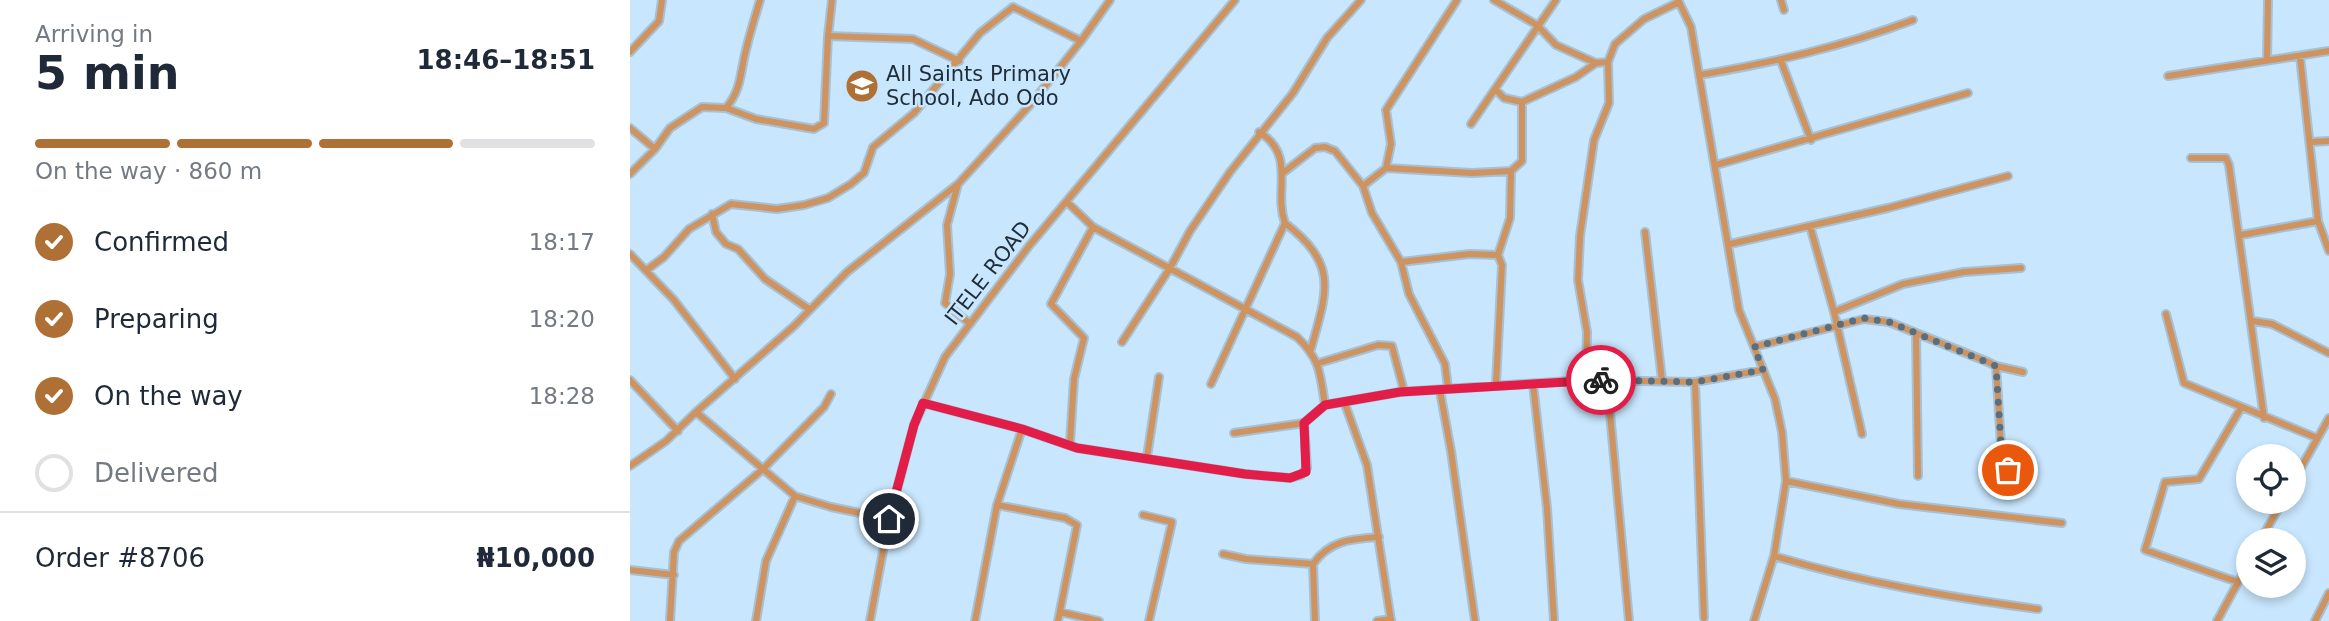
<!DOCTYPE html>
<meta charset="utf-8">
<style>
:root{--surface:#fff;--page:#f6f6f7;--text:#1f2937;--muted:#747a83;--line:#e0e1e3;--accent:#ae7035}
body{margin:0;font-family:"DejaVu Sans",sans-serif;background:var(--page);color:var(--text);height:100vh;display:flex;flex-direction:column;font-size:26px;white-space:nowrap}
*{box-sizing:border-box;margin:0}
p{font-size:23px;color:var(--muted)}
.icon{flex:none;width:38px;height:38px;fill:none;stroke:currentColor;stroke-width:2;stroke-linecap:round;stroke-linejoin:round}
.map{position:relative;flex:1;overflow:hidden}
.drawer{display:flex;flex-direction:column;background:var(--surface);width:630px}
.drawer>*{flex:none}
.buttons{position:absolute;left:1606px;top:444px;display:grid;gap:14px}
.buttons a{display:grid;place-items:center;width:70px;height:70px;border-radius:50%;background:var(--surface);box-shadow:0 4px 10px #0003;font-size:35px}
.pin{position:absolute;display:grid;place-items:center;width:60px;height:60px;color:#fff;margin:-30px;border:4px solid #fff;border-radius:50%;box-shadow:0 2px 7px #0007}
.courier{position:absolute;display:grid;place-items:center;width:70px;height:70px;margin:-35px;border:5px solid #e11d48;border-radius:50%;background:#fff;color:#222;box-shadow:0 2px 9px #0007}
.summary em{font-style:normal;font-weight:800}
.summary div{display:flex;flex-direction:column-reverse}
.summary{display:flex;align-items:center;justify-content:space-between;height:119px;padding:0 35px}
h1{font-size:46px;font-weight:800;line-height:52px}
.bar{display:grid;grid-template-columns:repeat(4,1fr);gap:10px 7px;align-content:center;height:84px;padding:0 35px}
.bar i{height:9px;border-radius:5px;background:var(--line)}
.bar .selected{background:var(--accent)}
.bar p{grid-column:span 4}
.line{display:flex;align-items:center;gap:18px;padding:0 35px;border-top:2px solid var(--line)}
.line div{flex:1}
ol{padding:0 35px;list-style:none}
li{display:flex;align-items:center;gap:21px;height:77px}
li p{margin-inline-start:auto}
li .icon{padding:7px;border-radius:50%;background:var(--accent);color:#fff;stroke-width:4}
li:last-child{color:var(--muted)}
li i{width:38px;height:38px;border:4px solid var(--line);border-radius:50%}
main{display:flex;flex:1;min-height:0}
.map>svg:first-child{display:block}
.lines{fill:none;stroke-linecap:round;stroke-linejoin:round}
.street-casing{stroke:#a6c1d6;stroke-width:10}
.street{stroke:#ce935e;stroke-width:6}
.done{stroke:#5a6e7d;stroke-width:7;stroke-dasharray:0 12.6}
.route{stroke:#e11d48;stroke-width:9}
.labels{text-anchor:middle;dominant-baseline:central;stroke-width:5;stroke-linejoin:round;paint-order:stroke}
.poi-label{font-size:21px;fill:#1f2d38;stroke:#c8e6fd;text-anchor:start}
.street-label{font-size:21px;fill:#1f2d38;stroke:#c8e6fd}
</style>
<main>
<section class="drawer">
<div class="summary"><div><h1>5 min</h1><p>Arriving in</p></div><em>18:46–18:51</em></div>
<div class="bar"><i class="selected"></i><i class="selected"></i><i class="selected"></i><i></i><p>On the way · 860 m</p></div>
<ol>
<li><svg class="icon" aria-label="check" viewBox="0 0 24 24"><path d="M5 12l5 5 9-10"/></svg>Confirmed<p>18:17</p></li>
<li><svg class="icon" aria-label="check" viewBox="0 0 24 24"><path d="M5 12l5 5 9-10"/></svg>Preparing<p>18:20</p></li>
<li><svg class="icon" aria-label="check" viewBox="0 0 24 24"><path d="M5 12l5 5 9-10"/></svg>On the way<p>18:28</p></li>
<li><i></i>Delivered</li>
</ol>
<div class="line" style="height:91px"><div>Order #8706</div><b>₦10,000</b></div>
</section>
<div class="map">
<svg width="1699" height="621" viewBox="0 0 1699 621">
<rect width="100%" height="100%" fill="#c8e6fd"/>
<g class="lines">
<defs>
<path id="street" d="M202,0L198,36L283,39L329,61
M864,0L907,25L926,45L966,63L978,62
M1048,0L1061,27L1109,310L1145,399L1152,432L1156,481L1144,556L1124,621
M1151,0L1154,10
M0,52L29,21L32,0
M1670,56L1688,221L1699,251
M1637,60L1638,0
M1151,61L1181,140
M1070,75C1145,62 1211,47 1283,20
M1538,76L1699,51
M866,90L874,98L892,102
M96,108C112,89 110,72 116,50C120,33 125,17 130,0
M841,124L926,0
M0,128L25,149L40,128L72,107L96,108L126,119L184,129L194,123L198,36
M1681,142L1699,141
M1561,158H1596L1599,165L1634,418
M1086,165L1338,93
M756,168L761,144L756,110L827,0
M654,172L685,148L695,147L705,151L733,186L742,213L771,262L779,294L815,364L818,388
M0,174L25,149
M733,186L756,168L842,173L881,171
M438,203L463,227L667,337C691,360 690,374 695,405
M82,214L86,232L96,244L108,249L135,279L179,309
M655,223C709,265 697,291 681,349
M1180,226L1204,312
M1015,232L1032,380
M1611,235L1688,221
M1100,244L1258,208L1378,176
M0,254L44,300L105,379
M771,262L840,254L868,255
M18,269L34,257L59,229L101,204L147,209L174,205L198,198L221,184L234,173L243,147L284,113L350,33L383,7L451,41L480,0
M1536,314L1554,383L1687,438
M1623,321L1642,324L1699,353
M339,323L315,303L320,274L317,225L328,184L400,105L451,41
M1286,333L1288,476
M492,342L540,268L560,231L600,172L663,93L697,38L731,0
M1124,347L1234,319L1259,322L1358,362L1366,366L1371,445L1378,469
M689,363L748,345L762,346L774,391L771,392
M1366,366L1393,372
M0,380L48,431
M956,380L957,332L948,280L950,236L964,140L979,103L978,62L985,44L1014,19L1049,2
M977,380L999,621
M1065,382L1074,618
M581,384L655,223C643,191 667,155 629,132
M866,384L872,265L868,255L880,218L881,171L892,161V102L946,77L966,63
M903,384L917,508L924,621
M810,391L821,451L845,621
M201,394L194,407L133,469L66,412L164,326L217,272L328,184
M293,403L392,429L447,448L615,474L660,478L671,475L677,468L674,423
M715,404L737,465L761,621
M604,433L674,423L695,405L770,392L956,380L1065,382L1133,370
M1232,434L1204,312L1273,284L1334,272L1391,268
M440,443L444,379L454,338L421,304L463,227
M517,457L529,377
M0,466L36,441L66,412
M1664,480L1699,418
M1156,481L1269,504L1432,523L1405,520
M367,505L435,518L447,525L428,621
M513,515L542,522L519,621
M1630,541L1652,502
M593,554L616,559L683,564L685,621
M1144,556C1231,582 1318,597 1408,609
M683,564C700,540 721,539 749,537
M0,570L44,575
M1608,582L1515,550L1535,482L1569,479L1611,408
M430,612L469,621
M40,621L44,552L49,541L133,469L165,496L201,507L259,519
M126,621L136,561L165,496
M240,621L259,519L284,425L315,357L399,246L605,0
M345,621L367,505L392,429
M747,621L761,619
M1587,621L1619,562
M1685,621L1699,593"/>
</defs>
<!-- street casing -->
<use href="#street" class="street-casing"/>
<!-- street -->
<use href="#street" class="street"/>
</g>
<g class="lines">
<!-- done -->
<path class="done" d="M971,380L1065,382L1133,370L1124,347L1234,318L1259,322L1366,366L1371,445L1378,470"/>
<!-- route -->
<path class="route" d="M259,519L284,425L293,403L392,429L447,448L615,474L660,478L676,472L674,423L695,405L770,392L971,380"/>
</g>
<!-- icons -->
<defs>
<symbol id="school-disc" viewBox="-11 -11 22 22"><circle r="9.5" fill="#ae7035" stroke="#c8e6fd"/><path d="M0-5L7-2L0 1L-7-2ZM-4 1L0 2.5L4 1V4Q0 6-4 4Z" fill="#fff"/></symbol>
</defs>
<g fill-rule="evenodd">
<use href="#school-disc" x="213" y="67" width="38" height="38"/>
</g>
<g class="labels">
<!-- poi labels -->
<g class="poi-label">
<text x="256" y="74">All Saints Primary<tspan x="256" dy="24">School, Ado Odo</tspan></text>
</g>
<!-- street labels -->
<g class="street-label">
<text transform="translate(358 273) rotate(-52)">ITELE ROAD</text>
</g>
</g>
</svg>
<div class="buttons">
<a><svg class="icon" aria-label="locate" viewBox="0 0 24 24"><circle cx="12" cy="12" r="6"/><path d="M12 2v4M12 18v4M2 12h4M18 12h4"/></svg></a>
<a><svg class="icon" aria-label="layers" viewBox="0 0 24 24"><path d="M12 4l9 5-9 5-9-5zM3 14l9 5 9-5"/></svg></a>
</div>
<div class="pin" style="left:1378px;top:470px;background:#ea580c"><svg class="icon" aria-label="bag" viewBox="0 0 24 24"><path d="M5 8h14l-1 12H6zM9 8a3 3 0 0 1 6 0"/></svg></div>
<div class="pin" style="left:259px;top:519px;background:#1f2937"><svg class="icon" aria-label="home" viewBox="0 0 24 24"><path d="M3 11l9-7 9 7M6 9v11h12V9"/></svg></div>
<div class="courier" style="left:971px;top:380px"><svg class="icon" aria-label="bike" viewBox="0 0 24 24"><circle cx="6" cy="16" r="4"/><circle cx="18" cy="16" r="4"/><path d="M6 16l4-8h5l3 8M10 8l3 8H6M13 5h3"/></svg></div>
</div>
</main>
